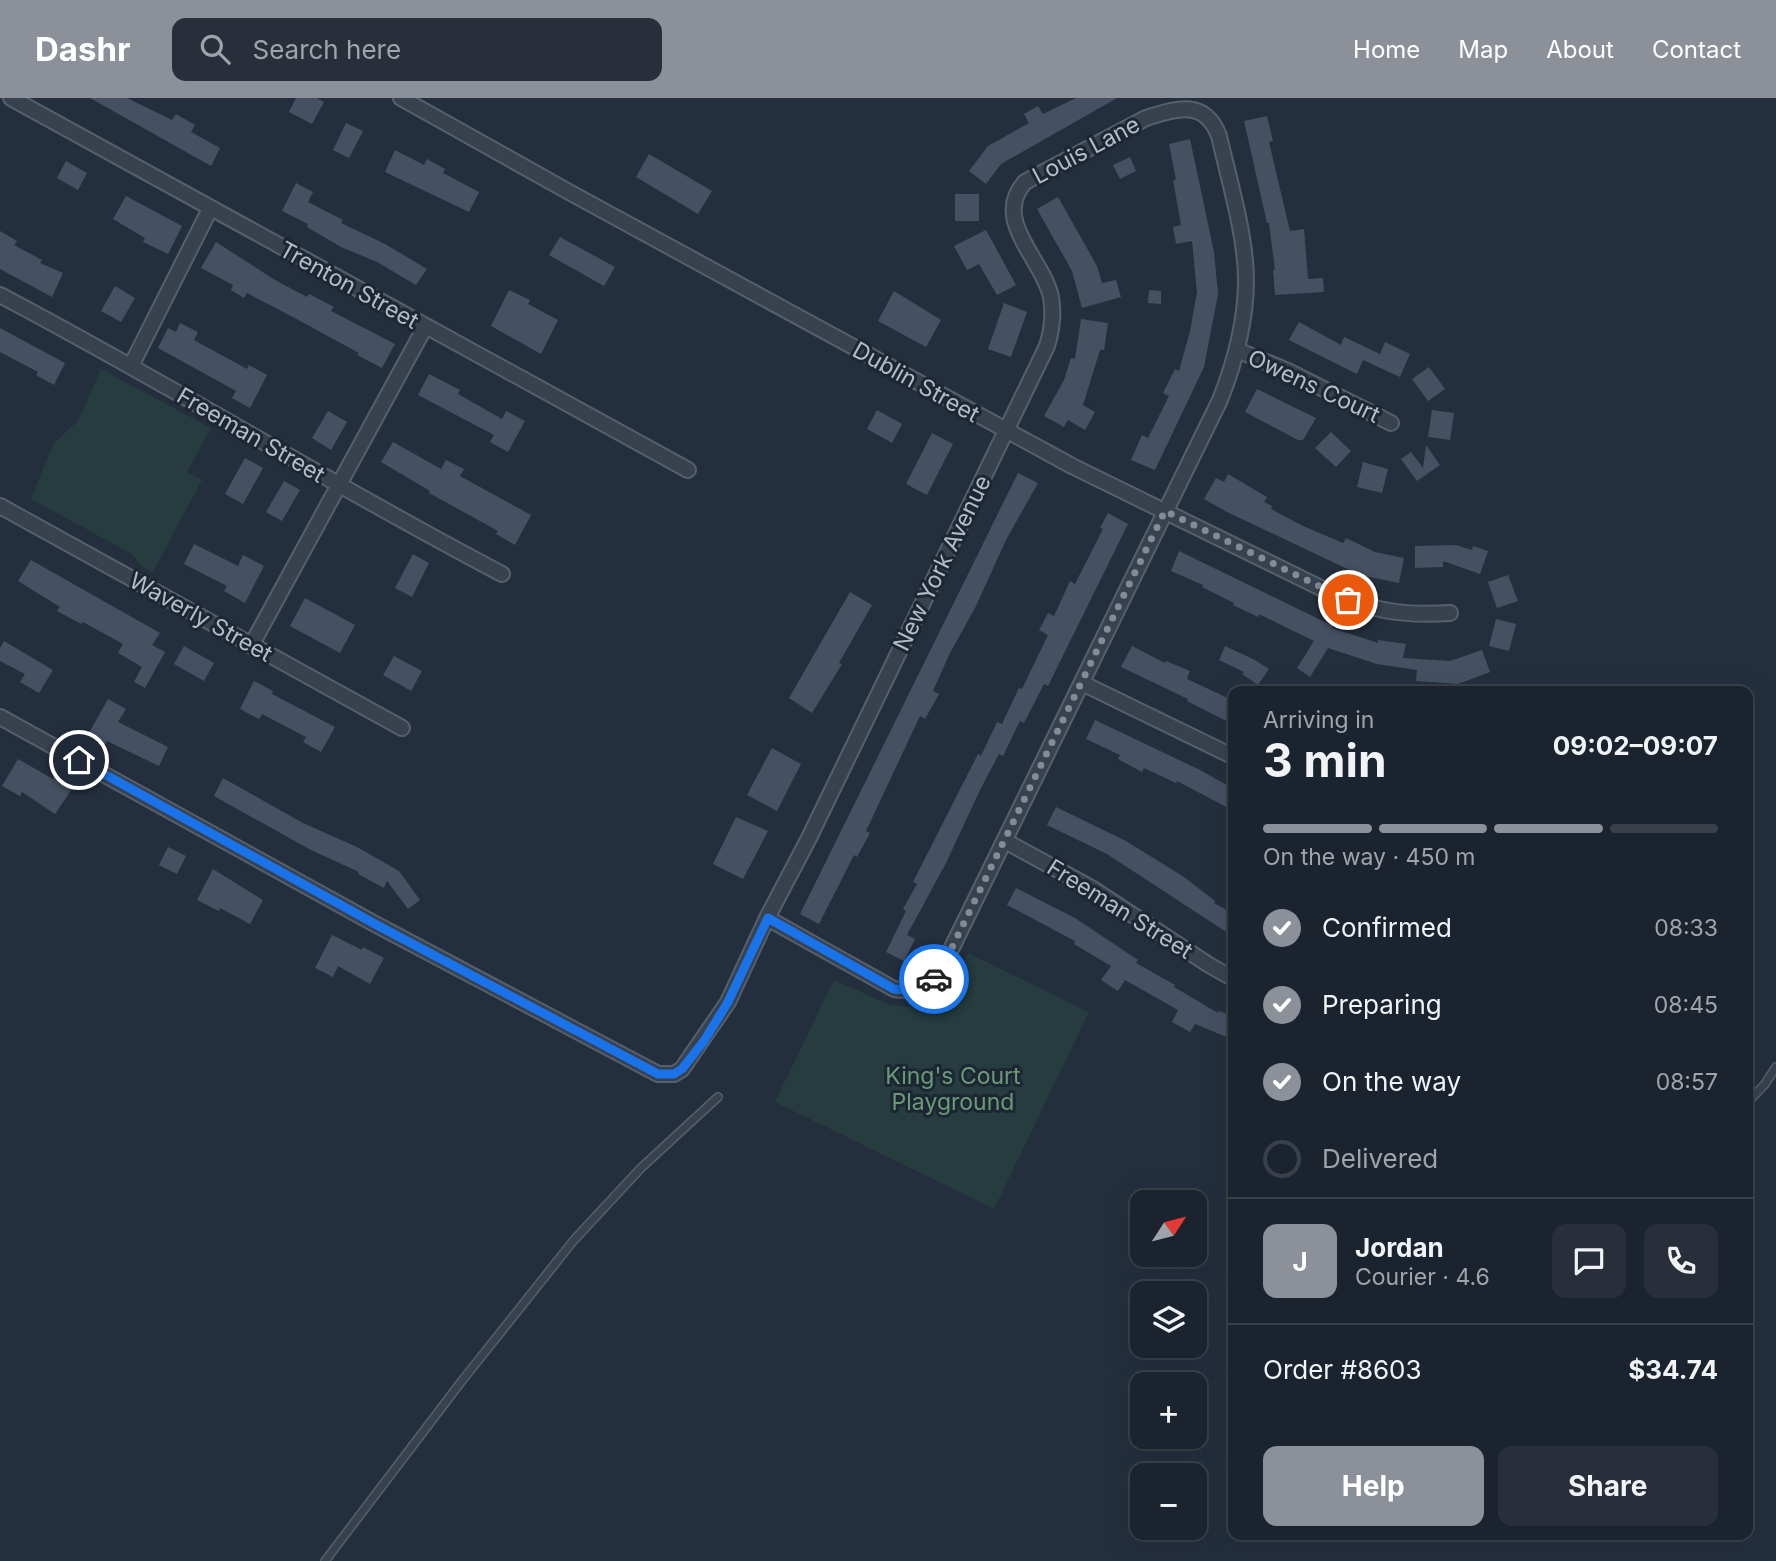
<!DOCTYPE html>
<meta charset="utf-8">
<style>
:root{--surface:#1b232e;--page:#282f3a;--text:#f1f3f6;--muted:#a0a4aa;--line:#39404a;--accent:#8c9099}
body{margin:0;font-family:Inter,sans-serif;background:var(--page);color:var(--text);height:100vh;display:flex;flex-direction:column;font-size:26px;white-space:nowrap}
*{box-sizing:border-box;margin:0}
p{font-size:23px;color:var(--muted)}
.icon{flex:none;width:38px;height:38px;fill:none;stroke:currentColor;stroke-width:2;stroke-linecap:round;stroke-linejoin:round}
.map{position:relative;flex:1;overflow:hidden}
.panel{position:absolute;left:1228px;top:588px;width:525px;height:854px;display:flex;flex-direction:column;background:var(--surface);border-radius:14px;box-shadow:0 7px 28px #0002,0 0 0 2px var(--line)}
.panel>*{flex:none}
.needle{width:46px;rotate:54deg}
.tools{position:absolute;left:1130px;top:1092px;display:grid;gap:14px}
.tools a{display:grid;place-items:center;width:77px;height:77px;border-radius:14px;background:var(--surface);box-shadow:0 7px 28px #0002,0 0 0 2px var(--line);font-size:35px}
.pin{position:absolute;display:grid;place-items:center;width:60px;height:60px;color:#fff;margin:-30px;border:4px solid #fff;border-radius:50%;box-shadow:0 2px 7px #0007}
.courier{position:absolute;display:grid;place-items:center;width:70px;height:70px;margin:-35px;border:5px solid #1a73e8;border-radius:50%;background:#fff;color:#222;box-shadow:0 2px 9px #0007}
.head em{font-style:normal;font-weight:700}
.head div{display:flex;flex-direction:column-reverse}
.head{display:flex;align-items:center;justify-content:space-between;height:119px;padding:0 35px}
h1{font-size:46px;font-weight:700;line-height:52px}
.bar{display:grid;grid-template-columns:repeat(4,1fr);gap:10px 7px;align-content:center;height:84px;padding:0 35px}
.bar i{height:9px;border-radius:5px;background:var(--line)}
.bar .selected{background:var(--accent)}
.bar p{grid-column:span 4}
.line{display:flex;align-items:center;gap:18px;padding:0 35px;border-top:2px solid var(--line)}
.line div{flex:1}
.round{display:grid;place-items:center;flex:none;width:74px;height:74px;border-radius:14px;background:var(--page)}
ol{padding:0 35px;list-style:none}
li{display:flex;align-items:center;gap:21px;height:77px}
li p{margin-inline-start:auto}
li .icon{padding:7px;border-radius:50%;background:var(--accent);color:#fff;stroke-width:4}
li:last-child{color:var(--muted)}
li i{width:38px;height:38px;border:4px solid var(--line);border-radius:50%}
.action{display:flex;gap:14px;margin-top:auto;padding:14px 35px}
.action a{flex:1;height:80px;border-radius:14px;background:var(--accent);color:#fff;font-size:28px;font-weight:700;line-height:80px;text-align:center}
.action a+a{background:var(--page);color:var(--text)}
header{display:flex;align-items:center;gap:42px;box-sizing:border-box;height:98px;padding:0 35px;background:var(--accent);color:#fff}
header strong{font-size:33px}
nav{display:flex;gap:38px;margin-inline-start:auto;font-size:24px}
.search{width:490px;height:63px;background:var(--page);display:flex;align-items:center;gap:18px;box-sizing:border-box;padding:0 24px;border-radius:14px;color:var(--muted);font-size:26px}
.map>svg:first-child{display:block}
.green{fill:#263c3f}
.building{fill:#455162}
.lines{fill:none;stroke-linecap:round;stroke-linejoin:round}
.lane-casing{stroke:#565f6c;stroke-width:10}
.street-casing{stroke:#565f6c;stroke-width:18}
.lane{stroke:#38414e;stroke-width:7}
.street{stroke:#38414e;stroke-width:14}
.done{stroke:#828b98;stroke-width:7;stroke-dasharray:0 12.6}
.route{stroke:#1a73e8;stroke-width:9}
.labels{text-anchor:middle;dominant-baseline:central;stroke-width:6;stroke-linejoin:round;paint-order:stroke}
.street-label{font-size:23px;fill:#b4bcc9;stroke:#1d2633}
.park-label{font-size:23px;fill:#6b9a76;stroke:#1d2633}
</style>
<header>
<strong>Dashr</strong>
<div class="search"><svg class="icon" aria-label="search" viewBox="0 0 24 24"><circle cx="10" cy="10" r="6"/><path d="M15 15l6 6"/></svg>Search here</div>
<nav><a>Home</a><a>Map</a><a>About</a><a>Contact</a></nav>
</header>
<div class="map">
<svg width="1776" height="1463" viewBox="0 0 1776 1463">
<rect width="100%" height="100%" fill="#242f3e"/>
<!-- green -->
<path class="green" d="M101,271L211,330L187,374L202,382L153,474L141,468L132,456L31,401L53,346L78,323Z
M968,855L1089,914L994,1111L775,1004L834,882L890,907L914,909L941,903L952,891Z"/>
<!-- building -->
<path class="building" d="M90,0H127L172,22L176,16L195,27L191,34L220,50L211,68Z
M296,0H317L324,4L312,26L289,14Z
M1076,0H1117L1001,66L986,86L969,73L988,48L1029,25L1024,16L1038,8L1043,16Z
M1267,18L1273,43L1269,44L1290,133L1304,131L1308,181L1323,180L1324,194L1275,197L1273,172H1275L1269,125H1267L1244,23Z
M346,25L363,33L349,60L333,52Z
M1190,41L1214,154L1218,196L1204,269L1155,372L1131,362L1142,337L1148,340L1169,298L1163,295L1175,271L1179,273L1190,233L1197,194L1192,143L1176,146L1173,129L1181,127L1173,82H1176L1169,46Z
M395,52L424,67L427,61L445,71L443,75L479,94L469,114L385,74Z
M649,56L712,93L698,116L636,79Z
M1130,59L1136,73L1120,81L1113,67Z
M66,63L87,75L78,92L57,80Z
M296,85L313,94L308,104L343,122L341,125L385,146L427,171L416,187L377,164L341,149L307,129L308,126L282,113Z
M955,96H979V123H955Z
M126,98L182,128L168,156L143,144L145,140L113,121Z
M1058,99L1097,168L1102,185L1116,182L1121,199L1082,210L1072,173L1037,111Z
M986,132L1016,187L997,197L979,166L967,172L954,148Z
M0,133L17,143L14,147L42,162L40,165L63,175L52,199L0,171Z
M560,139L615,169L604,188L549,157Z
M216,144L275,182L307,199L309,196L334,209L331,213L395,246L382,270L357,257L359,255L289,217L247,195L244,200L231,192L233,187L201,170Z
M115,188L135,200L121,224L101,213Z
M509,192L530,202L528,206L558,222L541,256L491,228Z
M1149,192L1161,193V206L1148,205Z
M894,193L941,222L926,249L878,223Z
M1004,205L1027,214L1011,259L988,251Z
M1081,221L1108,225L1104,252H1100L1083,307L1095,314L1085,332L1068,322L1064,329L1044,318L1064,282L1071,260L1075,261Z
M1299,224L1341,247L1344,239L1380,256L1385,244L1410,256L1400,279L1363,262L1357,276L1289,242Z
M180,225L198,234L194,242L247,271L249,267L267,277L250,310L232,300L236,293L158,250L168,230L176,234Z
M0,230L65,265L54,287L36,277L38,274L0,254Z
M1429,269L1445,291L1428,303L1412,281Z
M429,276L460,292L458,296L502,321L506,313L525,323L508,354L490,344L494,337L418,297Z
M1257,291L1316,320L1303,342H1298L1245,314Z
M877,312L902,326L892,345L867,331Z
M1432,312L1454,315L1450,342L1428,339Z
M328,313L347,324L331,352L312,340Z
M1331,334L1351,353L1336,369L1315,350Z
M932,335L953,346L927,397L906,386Z
M393,344L441,371L446,362L464,371L460,378L531,417L515,447L496,436L498,433L429,395L430,393L381,364Z
M1426,347L1440,367L1417,383L1401,361L1411,354L1423,370Z
M245,360L263,370L243,406L225,396Z
M1363,364L1388,371L1382,395L1357,389Z
M1018,375L1038,385L1006,442L976,508L949,557L933,593L939,596L925,621L920,618L866,733L870,735L857,759L854,757L819,826L800,816Z
M1228,376L1267,399L1264,404L1272,408L1271,411L1303,428L1343,445L1346,440L1375,454L1404,460L1399,485L1360,477L1227,414L1204,401L1216,380L1224,384Z
M284,383L300,392L282,423L266,414Z
M1108,415L1128,426L1048,588L1044,586L1024,625L1020,623L1003,658L999,656L981,690L946,765L907,837L915,841L904,863L886,854L906,813L903,811L917,786L913,784L978,656L981,658L997,624L1002,626L1019,590L1022,591L1048,537L1039,532L1048,515L1054,518L1070,483L1075,486L1103,431L1100,430Z
M194,446L238,468L243,457L264,468L245,505L224,493L227,488L184,466Z
M1456,447L1472,452L1473,448L1488,453L1480,476L1443,463V469L1415,470V448Z
M1179,453L1333,528L1332,530L1378,545V542L1406,546L1403,560L1450,563L1482,552L1490,574L1458,586L1416,583L1417,572L1377,566L1328,550L1310,579L1297,570L1314,543L1259,516L1258,519L1233,507L1234,505L1202,489L1203,487L1171,473Z
M413,456L429,465L412,499L395,490Z
M31,462L160,535L152,547L165,554L145,590L134,584L142,569L118,555L123,546L83,524L81,526L57,513L60,509L18,483Z
M1508,477L1518,503L1497,510L1488,484Z
M850,494L872,507L839,565L842,566L812,615L789,600Z
M305,500L355,527L340,555L290,528Z
M1496,521L1516,526L1509,553L1489,548Z
M4,543L53,572L39,595L20,584L25,576L0,563V550Z
M184,548L214,565L204,583L174,566Z
M1132,548L1165,565L1166,563L1190,573L1187,581L1234,603V627L1187,603L1188,601L1121,569Z
M1225,548L1253,561L1269,571L1258,587L1242,576L1244,574L1219,562Z
M394,558L422,573L411,593L383,577Z
M254,583L273,593L272,596L335,629L321,654L303,644L306,639L262,616L259,621L240,611Z
M108,601L126,611L118,624L168,649L159,668L107,643L102,652L85,642Z
M1095,622L1200,672L1234,691V713L1177,683L1176,685L1144,670L1142,674L1118,661L1120,657L1086,641Z
M772,650L801,666L777,713L747,697Z
M18,661L53,681L59,673L76,685L55,716L22,694L20,698L2,688Z
M223,680L303,725L357,749L399,773L420,802L408,811L387,783L384,790L358,776L359,774L309,751L214,698Z
M1056,709L1126,743L1184,779L1215,803L1214,805L1234,816V839L1107,756L1047,727Z
M736,719L768,733L743,781L713,766Z
M168,749L186,758L177,776L159,767Z
M213,771L263,802L250,826L220,810L219,813L197,802Z
M1016,790L1075,820L1138,862L1136,865L1175,887L1174,889L1218,915L1219,913L1234,919V942L1195,926L1190,934L1172,924L1178,912L1125,882L1118,893L1101,882L1111,868L1074,846L1075,843L1007,807Z
M332,837L362,852L363,849L384,860L370,886L338,868L333,879L315,870Z"/>
<g class="lines">
<defs>
<path id="lane" d="M1748,1004L1765,986L1776,969
M325,1463L461,1284L574,1142L641,1070L718,999"/>
<path id="street" d="M11,0L688,372
M401,0L569,94L1072,368L1329,494C1375,513 1400,518 1450,515
M0,197C169,286 332,387 502,476
M1237,252L1288,273L1391,325
M131,268L210,111
M0,408L402,630
M251,548L425,229
M1082,585L1234,659
M0,619L375,826L658,976H674L682,971L728,904L767,820L809,740L1047,248C1052,232 1054,216 1051,199C1043,161 991,122 1025,84L1146,20C1178,10 1205,1 1219,38C1229,82 1246,138 1246,182C1246,223 1235,264 1220,302L939,876C926,889 914,894 894,891L767,820
M1005,743L1093,791L1209,867L1234,881"/>
</defs>
<!-- lane casing -->
<use href="#lane" class="lane-casing"/>
<!-- street casing -->
<use href="#street" class="street-casing"/>
<!-- lane -->
<use href="#lane" class="lane"/>
<!-- street -->
<use href="#street" class="street"/>
</g>
<g class="lines">
<!-- done -->
<path class="done" d="M934,881L939,876L1165,413L1348,502"/>
<!-- route -->
<path class="route" d="M79,662L375,826L658,976H674L682,971L704,943L728,904L768,820L894,891C910,893 922,892 934,881"/>
</g>
<g class="labels">
<!-- street labels -->
<g class="street-label">
<text transform="translate(1086 52) rotate(-28)">Louis Lane</text>
<text transform="translate(349 187) rotate(29)">Trenton Street</text>
<text transform="translate(916 284) rotate(29)">Dublin Street</text>
<text transform="translate(1314 288) rotate(25)">Owens Court</text>
<text transform="translate(251 337) rotate(30)">Freeman Street</text>
<text transform="translate(942 465) rotate(-64)">New York Avenue</text>
<text transform="translate(201 519) rotate(29)">Waverly Street</text>
<text transform="translate(1120 811) rotate(32)">Freeman Street</text>
</g>
<!-- park labels -->
<g class="park-label">
<text x="953" y="978">King's Court<tspan x="953" dy="26">Playground</tspan></text>
</g>
</g>
</svg>
<div class="tools">
<a><svg class="needle" viewBox="-14 -14 28 28"><path d="M0-13l5 13h-10z" fill="#e53935"/><path d="M0 13l5-13h-10z" fill="#a0a4aa"/></svg></a>
<a><svg class="icon" aria-label="layers" viewBox="0 0 24 24"><path d="M12 4l9 5-9 5-9-5zM3 14l9 5 9-5"/></svg></a>
<a>+</a>
<a>−</a>
</div>
<div class="pin" style="left:1348px;top:502px;background:#ea580c"><svg class="icon" aria-label="bag" viewBox="0 0 24 24"><path d="M5 8h14l-1 12H6zM9 8a3 3 0 0 1 6 0"/></svg></div>
<div class="pin" style="left:79px;top:662px;background:#1f2937"><svg class="icon" aria-label="home" viewBox="0 0 24 24"><path d="M3 11l9-7 9 7M6 9v11h12V9"/></svg></div>
<div class="courier" style="left:934px;top:881px"><svg class="icon" aria-label="car" viewBox="0 0 24 24"><path d="M5 17H2v-5l4-1 3-4h7l3 4 3 1v5h-3M9 17h6M6 11h13"/><circle cx="7" cy="17" r="2"/><circle cx="17" cy="17" r="2"/></svg></div>
<section class="panel">
<div class="head"><div><h1>3 min</h1><p>Arriving in</p></div><em>09:02–09:07</em></div>
<div class="bar"><i class="selected"></i><i class="selected"></i><i class="selected"></i><i></i><p>On the way · 450 m</p></div>
<ol>
<li><svg class="icon" aria-label="check" viewBox="0 0 24 24"><path d="M5 12l5 5 9-10"/></svg>Confirmed<p>08:33</p></li>
<li><svg class="icon" aria-label="check" viewBox="0 0 24 24"><path d="M5 12l5 5 9-10"/></svg>Preparing<p>08:45</p></li>
<li><svg class="icon" aria-label="check" viewBox="0 0 24 24"><path d="M5 12l5 5 9-10"/></svg>On the way<p>08:57</p></li>
<li><i></i>Delivered</li>
</ol>
<div class="line" style="height:126px"><b class="round" style="background:var(--accent);color:#fff">J</b><div><b>Jordan</b><p>Courier · 4.6</p></div><a class="round"><svg class="icon" aria-label="chat" viewBox="0 0 24 24"><path d="M4 5h16v11H9l-5 4z"/></svg></a><a class="round"><svg class="icon" aria-label="phone" viewBox="0 0 24 24"><path d="M5 4h4l2 5-3 2q2 4 5 5l2-3 5 2v4C11 20 4 13 5 4z"/></svg></a></div>
<div class="line" style="height:91px"><div>Order #8603</div><b>$34.74</b></div>
<div class="action"><a>Help</a><a>Share</a></div>
</section>
</div>
